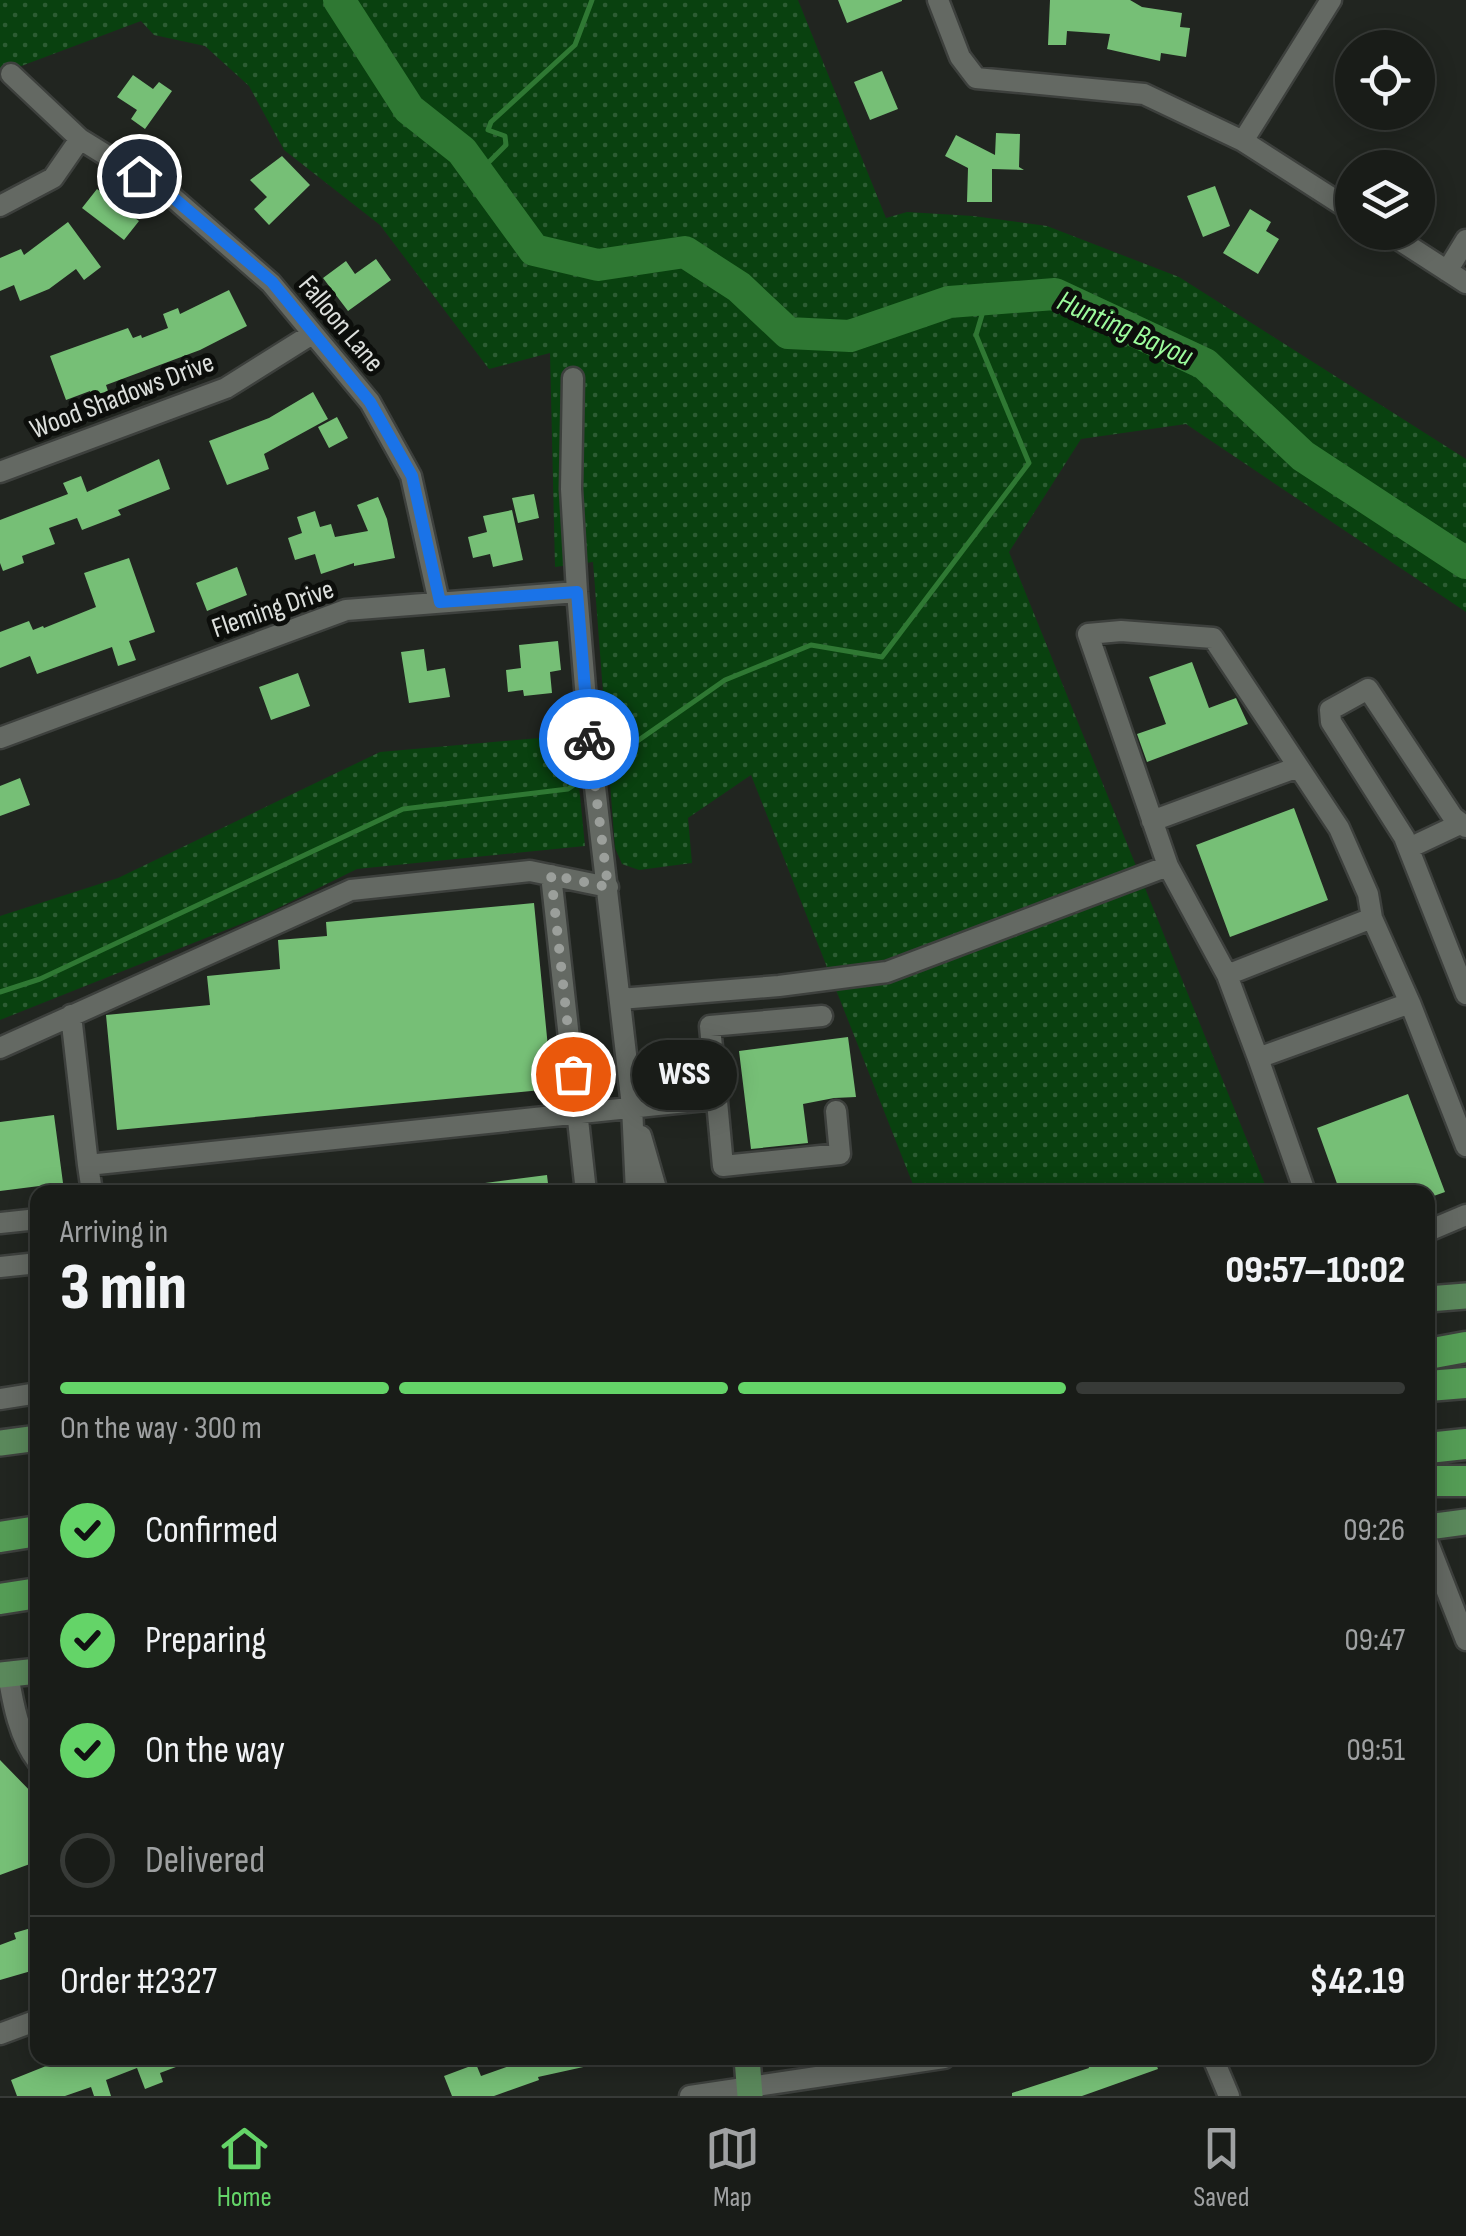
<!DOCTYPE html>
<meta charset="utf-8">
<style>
:root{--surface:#191c18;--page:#222521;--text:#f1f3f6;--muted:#9fa1a2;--line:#373a37;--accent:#64d468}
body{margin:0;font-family:"Sofia Sans Condensed",sans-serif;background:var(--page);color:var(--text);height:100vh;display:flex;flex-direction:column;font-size:38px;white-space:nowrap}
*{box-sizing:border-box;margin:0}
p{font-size:32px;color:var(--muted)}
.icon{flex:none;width:55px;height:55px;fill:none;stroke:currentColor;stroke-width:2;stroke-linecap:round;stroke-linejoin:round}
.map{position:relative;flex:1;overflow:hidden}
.sheet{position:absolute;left:30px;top:1185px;width:1405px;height:880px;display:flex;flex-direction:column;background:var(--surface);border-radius:20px;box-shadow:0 5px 25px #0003,0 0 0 2px var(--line)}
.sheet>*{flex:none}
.controls{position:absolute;left:1335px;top:30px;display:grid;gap:20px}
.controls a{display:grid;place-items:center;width:100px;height:100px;border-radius:50%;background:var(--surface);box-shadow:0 5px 25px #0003,0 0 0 2px var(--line);font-size:50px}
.pin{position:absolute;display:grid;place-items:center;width:85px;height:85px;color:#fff;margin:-42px;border:5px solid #fff;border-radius:50%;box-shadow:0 2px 10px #0007}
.courier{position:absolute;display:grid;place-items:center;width:100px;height:100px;margin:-50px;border:8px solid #1a73e8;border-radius:50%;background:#fff;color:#222;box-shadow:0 2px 12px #0007}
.bubble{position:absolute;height:70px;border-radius:35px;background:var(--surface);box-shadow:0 5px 25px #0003,0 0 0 2px var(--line);font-size:32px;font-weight:800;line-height:70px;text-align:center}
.headline em{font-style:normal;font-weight:800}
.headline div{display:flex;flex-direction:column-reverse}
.headline{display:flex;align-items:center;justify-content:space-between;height:170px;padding:0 30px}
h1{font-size:65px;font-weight:800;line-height:75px}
.bar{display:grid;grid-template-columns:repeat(4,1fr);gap:15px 10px;align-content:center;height:120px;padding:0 30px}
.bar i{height:12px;border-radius:8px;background:var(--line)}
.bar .selected{background:var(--accent)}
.bar p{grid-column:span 4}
.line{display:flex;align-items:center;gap:25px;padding:0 30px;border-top:2px solid var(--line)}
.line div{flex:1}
ol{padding:0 30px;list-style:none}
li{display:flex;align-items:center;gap:30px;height:110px}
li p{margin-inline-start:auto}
li .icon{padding:10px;border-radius:50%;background:var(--accent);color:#111;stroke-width:4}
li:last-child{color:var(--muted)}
li i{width:55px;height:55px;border:5px solid var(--line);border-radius:50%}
.tabs{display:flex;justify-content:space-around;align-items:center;height:140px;border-top:2px solid var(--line);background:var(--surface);font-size:28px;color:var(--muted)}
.tabs a{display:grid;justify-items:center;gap:5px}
.tabs .selected{color:var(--accent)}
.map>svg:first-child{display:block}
.grass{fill:url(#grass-dots)}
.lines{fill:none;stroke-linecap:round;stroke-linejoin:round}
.stream{stroke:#2f7833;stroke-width:5}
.river{stroke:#2f7833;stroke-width:32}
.building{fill:#76bf76}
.minor-casing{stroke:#3d403d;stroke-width:25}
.major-casing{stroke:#3d403d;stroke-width:30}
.highway-casing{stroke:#3d403d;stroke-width:35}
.minor{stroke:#646963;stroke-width:20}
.major{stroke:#5a885b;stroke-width:25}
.highway{stroke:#549c55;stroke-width:30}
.done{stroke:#9b9f9b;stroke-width:10;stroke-dasharray:0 18}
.route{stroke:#1a73e8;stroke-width:12}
.labels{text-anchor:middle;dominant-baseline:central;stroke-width:10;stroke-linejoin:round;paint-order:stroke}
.street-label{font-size:28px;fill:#dde0dd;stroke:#0c0e0b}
.water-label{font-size:30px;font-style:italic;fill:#9cfb9c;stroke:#0c0e0b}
</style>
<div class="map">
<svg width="1466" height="2096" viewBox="0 0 1466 2096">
<defs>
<pattern id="grass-dots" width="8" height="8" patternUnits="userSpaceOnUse" patternTransform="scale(2.5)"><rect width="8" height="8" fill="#09410f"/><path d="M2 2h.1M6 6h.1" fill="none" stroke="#2c5c32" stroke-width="1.8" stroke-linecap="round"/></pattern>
</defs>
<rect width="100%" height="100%" fill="#212520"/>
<!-- grass -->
<path class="grass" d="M0,0H798L886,218L907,212L973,216L1047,226L1179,277L1466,459V612L1186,424L1081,439L1009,552L1268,1192H916L751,775L688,818L692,863L639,870L622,864L615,848L593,562L555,567L550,353L489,369L380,225L284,150L249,86L205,46L154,35L141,21L0,74Z
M574,735L585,846L357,869L266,914L0,1020V916L118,878L380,752Z"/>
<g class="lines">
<!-- stream -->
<path class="stream" d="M480,177L487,164L506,145L505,136L488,130L491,122L575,45L592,0
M600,767L725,680L811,645L882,657L1029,463L976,335L987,298
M0,992L40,979L403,809L568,789L587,776"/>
<!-- river -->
<path class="river" d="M339,0L409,109L462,151L534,250L598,265L685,252L739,287L788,333L850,336L949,302L1055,294L1205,364L1303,456L1466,563"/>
</g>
<!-- building -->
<path class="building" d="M838,0H902V1L847,23Z
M1050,0H1130L1142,7L1182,13L1180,27L1190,28L1186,57L1161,53L1160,61L1107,49L1110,34L1067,31L1066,45H1048Z
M882,71L898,109L870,120L854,82Z
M133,75L153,89L159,82L172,91L145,129L131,119L137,110L117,97Z
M996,133L1020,134L1019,167L1024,170L992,169V202H967L968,168L945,156L956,135L995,155Z
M282,156L310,185L269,225L254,209L267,197L250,180Z
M1215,186L1230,226L1203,237L1187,196Z
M97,189L139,221L124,240L82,208Z
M1250,209L1271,222L1266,231L1279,239L1258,274L1223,253Z
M68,222L101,267L84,280L76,269L49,289L20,301L14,285L0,291V258L21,249L24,255Z
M376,259L391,280L348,311L323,278L346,261L355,274Z
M229,290L247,326L200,350L106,385L108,391L92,396L90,391L66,400L50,356L128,328L133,338L141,335L142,338L168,328L163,314L178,308L180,314Z
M313,392L328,419L264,454L269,469L227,485L209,441L269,418Z
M337,417L348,438L329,448L318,427Z
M159,459L170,489L118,510L121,515L82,530L77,518L49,528L55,544L22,556L24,563L3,571L0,563V520L68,494L63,483L81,476L87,492Z
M534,494L539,518L518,523L512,498Z
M378,497L387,519L395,558L354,566V563L321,574L315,554L295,560L288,538L302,533L297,517L315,511L320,527L331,524L335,537L368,531L357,505Z
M512,510L523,560L493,567L490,554L473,558L468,537L487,532L483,516Z
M129,558L155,632L129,641L136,660L118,666L112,647L37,674L30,656L0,668V632L29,621L33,630L43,626L44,628L96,607L84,573Z
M237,567L247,595L207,611L196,583Z
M558,641L561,670L550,672L552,693L524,696L523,690L508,692L506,670L521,668L519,645Z
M424,649L427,671L445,668L450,697L409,703L401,652Z
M1192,662L1209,708L1236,698L1248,724L1147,762L1137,734L1166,724L1149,677Z
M298,673L310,706L271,720L259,687Z
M20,778L30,805L0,816V786Z
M1294,808L1328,900L1230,937L1196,845Z
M534,903L552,1089L117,1130L106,1015L210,1005L207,976L280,969L278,940L327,936L326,922Z
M848,1037L856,1097L834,1098L803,1104L808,1143L751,1149L739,1051Z
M1408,1094L1445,1192L1428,1198V1192H1340L1317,1128Z
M54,1115L63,1183L0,1191V1122Z
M547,1175L549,1192H485V1183Z
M0,1760L38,1799V1861L0,1875Z
M38,1926V1969L0,1980V1945L16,1939L14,1933Z
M66,2058H197V2059L160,2073L163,2082L145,2089L137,2068L106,2080L111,2096H94L91,2087L65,2096H17L11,2080Z
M532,2058H597V2064L538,2077L539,2080L494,2096H452L444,2076L476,2064L481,2076Z
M1101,2058H1154L1158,2069L1082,2096H1012V2093L1089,2068L1087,2062Z"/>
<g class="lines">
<defs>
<path id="minor" d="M938,0L960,57L976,78L1144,94L1243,141L1352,211
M11,74L80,139L169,194L271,283L370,402L411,476L439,602
M1243,141L1331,0
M0,206L53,178L80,139
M1387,232L1466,283
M1447,271L1466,240
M573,378L571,489L577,592L589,735L632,1106L636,1192
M0,472L226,388L312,334
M0,738L346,610L577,592
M1152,821L1298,767
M1466,827L1453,817L1368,689L1330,710L1331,722L1404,837L1466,994
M1409,848L1460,824
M1168,866L1088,634L1121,631L1213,638L1339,828L1368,894L1372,918
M551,875L586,1192
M620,999L779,986L887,972L1168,866L1227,975
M71,1015L88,1165L715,1099
M822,1016L710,1026L723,1166L840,1154L836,1111
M0,1048L351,890L530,871L608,887
M1258,1058L1227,975L1372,918L1410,1003
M641,1136L657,1192
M88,1165L92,1192
M1305,1192L1258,1058L1410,1003L1466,1146
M0,1223L38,1219
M1428,1231L1466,1215
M0,1267L38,1263
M0,1399L38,1393
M1428,1543L1466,1640
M8,1674C13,1704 19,1737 38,1762
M0,2034L38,2020
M1213,2058L1229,2096
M690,2096L944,2058"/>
<path id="major" d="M1428,1299L1466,1296
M0,1443L38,1438
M1428,1527L1466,1522
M0,1675L38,1671
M747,2058L750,2096"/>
<path id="highway" d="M1428,1354L1466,1347
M1428,1386L1466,1383
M1428,1448L1466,1444
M1428,1481H1466
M0,1537L38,1531
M0,1599L38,1593"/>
</defs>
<!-- minor casing -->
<use href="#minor" class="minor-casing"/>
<!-- major casing -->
<use href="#major" class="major-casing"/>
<!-- highway casing -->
<use href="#highway" class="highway-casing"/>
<!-- minor -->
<use href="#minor" class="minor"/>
<!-- major -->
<use href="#major" class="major"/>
<!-- highway -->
<use href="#highway" class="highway"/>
</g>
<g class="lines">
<!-- done -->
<path class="done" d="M573,1074L551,875L608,887L589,739"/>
<!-- route -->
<path class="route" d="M139,176L169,194L272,282L370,402L412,476L440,602L577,592L589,739"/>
</g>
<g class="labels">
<!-- street labels -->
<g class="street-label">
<text transform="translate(341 324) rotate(50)">Falloon Lane</text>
<text transform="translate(122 396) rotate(-21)">Wood Shadows Drive</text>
<text transform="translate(273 609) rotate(-19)">Fleming Drive</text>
</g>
<!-- water labels -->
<g class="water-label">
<text transform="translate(1125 329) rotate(24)">Hunting Bayou</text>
</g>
</g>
</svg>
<div class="controls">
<a><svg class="icon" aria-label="locate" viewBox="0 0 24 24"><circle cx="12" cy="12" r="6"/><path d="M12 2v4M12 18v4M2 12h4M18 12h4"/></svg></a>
<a><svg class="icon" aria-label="layers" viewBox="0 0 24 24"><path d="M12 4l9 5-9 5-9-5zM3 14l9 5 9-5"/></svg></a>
</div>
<div class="pin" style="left:573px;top:1074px;background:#ea580c"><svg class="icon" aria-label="bag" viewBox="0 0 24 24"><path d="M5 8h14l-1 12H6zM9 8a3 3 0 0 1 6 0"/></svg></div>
<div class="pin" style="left:139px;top:176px;background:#1f2937"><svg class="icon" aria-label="home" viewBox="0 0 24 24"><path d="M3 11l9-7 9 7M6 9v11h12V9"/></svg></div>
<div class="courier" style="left:589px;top:739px"><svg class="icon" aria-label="bike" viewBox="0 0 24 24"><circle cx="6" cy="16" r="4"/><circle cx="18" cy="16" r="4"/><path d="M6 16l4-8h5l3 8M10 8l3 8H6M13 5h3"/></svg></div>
<div class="bubble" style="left:632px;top:1040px;width:105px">WSS</div>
<section class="sheet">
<div class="headline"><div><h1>3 min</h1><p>Arriving in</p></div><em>09:57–10:02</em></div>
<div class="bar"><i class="selected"></i><i class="selected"></i><i class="selected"></i><i></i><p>On the way · 300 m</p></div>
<ol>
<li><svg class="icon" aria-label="check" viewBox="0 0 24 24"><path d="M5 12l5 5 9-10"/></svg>Confirmed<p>09:26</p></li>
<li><svg class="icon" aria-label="check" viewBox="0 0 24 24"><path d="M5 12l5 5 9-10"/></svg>Preparing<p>09:47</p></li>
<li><svg class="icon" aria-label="check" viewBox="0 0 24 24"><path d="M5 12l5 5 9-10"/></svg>On the way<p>09:51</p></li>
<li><i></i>Delivered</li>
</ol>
<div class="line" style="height:130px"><div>Order #2327</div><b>$42.19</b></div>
</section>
</div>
<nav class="tabs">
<a class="selected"><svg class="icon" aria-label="home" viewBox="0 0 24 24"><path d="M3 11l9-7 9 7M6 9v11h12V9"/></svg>Home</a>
<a><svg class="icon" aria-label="map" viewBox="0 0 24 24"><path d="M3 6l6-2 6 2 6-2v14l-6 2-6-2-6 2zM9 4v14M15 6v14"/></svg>Map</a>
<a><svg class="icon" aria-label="saved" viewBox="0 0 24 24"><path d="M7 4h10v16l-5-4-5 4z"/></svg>Saved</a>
</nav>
